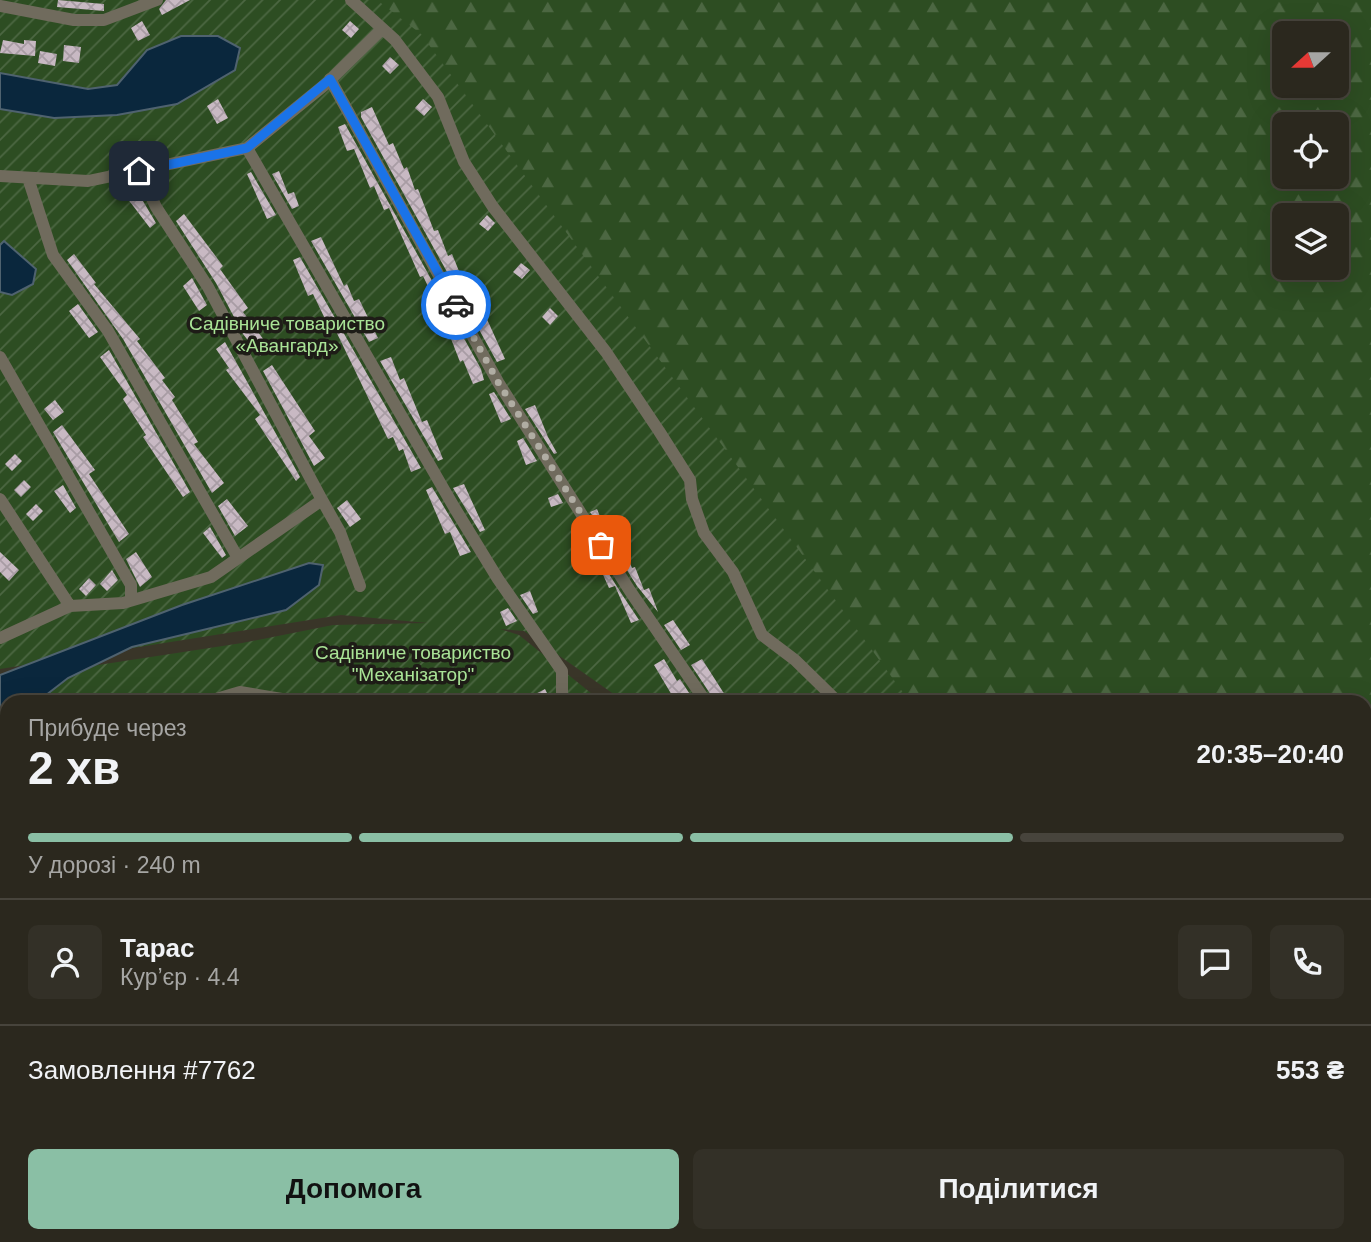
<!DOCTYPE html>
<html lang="uk">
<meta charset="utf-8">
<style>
:root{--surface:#2b281e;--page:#333027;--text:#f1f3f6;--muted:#a6a6a4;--line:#47443c;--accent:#8abfa5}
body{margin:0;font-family:Arial,sans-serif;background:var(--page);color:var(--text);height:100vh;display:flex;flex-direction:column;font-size:26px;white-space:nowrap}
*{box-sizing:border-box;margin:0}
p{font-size:23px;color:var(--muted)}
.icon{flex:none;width:38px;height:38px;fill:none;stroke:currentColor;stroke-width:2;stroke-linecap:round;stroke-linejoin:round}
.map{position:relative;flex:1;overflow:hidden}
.drawer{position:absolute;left:0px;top:695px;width:1372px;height:548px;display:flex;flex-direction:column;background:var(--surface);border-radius:21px 21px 0 0;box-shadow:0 7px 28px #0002,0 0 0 2px var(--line)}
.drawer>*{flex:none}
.needle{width:46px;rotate:249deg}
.buttons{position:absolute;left:1272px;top:21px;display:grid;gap:14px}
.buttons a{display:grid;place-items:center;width:77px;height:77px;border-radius:10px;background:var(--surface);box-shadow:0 7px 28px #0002,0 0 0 2px var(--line);font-size:35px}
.pin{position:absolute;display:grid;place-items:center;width:60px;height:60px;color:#fff;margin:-30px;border-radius:14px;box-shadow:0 4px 10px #0006}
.courier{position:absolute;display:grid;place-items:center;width:70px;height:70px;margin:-35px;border:5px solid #1a73e8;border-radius:50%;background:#fff;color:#222;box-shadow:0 2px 9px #0007}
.overview em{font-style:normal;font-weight:800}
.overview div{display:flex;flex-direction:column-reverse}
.overview{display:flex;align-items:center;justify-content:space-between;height:119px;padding:0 28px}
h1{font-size:46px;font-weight:800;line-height:52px}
.bar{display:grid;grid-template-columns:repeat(4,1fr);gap:10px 7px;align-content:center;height:84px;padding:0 28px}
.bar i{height:9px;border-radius:5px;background:var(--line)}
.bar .active{background:var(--accent)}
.bar p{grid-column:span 4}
.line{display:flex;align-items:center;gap:18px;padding:0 28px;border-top:2px solid var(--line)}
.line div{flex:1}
.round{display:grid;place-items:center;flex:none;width:74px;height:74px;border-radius:10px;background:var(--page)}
.action{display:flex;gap:14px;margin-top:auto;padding:14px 28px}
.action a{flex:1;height:80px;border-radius:10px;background:var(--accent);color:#111;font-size:28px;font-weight:800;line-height:80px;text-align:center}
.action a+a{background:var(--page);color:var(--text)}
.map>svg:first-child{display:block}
.forest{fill:url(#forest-firs);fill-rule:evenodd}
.garden{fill:url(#garden-furrows)}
.water{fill:#0a273d;stroke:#4f626f;stroke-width:2}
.building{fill:url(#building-cross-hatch)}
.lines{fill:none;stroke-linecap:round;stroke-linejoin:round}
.minor{stroke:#706b5d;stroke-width:12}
.done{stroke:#b0ada3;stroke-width:7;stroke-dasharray:0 12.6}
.route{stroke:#1a73e8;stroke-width:9}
.labels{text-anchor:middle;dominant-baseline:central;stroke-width:7;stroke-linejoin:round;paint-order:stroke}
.park-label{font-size:19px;fill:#a9e396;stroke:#1e1c17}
</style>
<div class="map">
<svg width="1371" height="1242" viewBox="0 0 1371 1242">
<defs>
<pattern id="forest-firs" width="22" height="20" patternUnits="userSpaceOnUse" patternTransform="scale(1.75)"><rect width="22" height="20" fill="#2d4d22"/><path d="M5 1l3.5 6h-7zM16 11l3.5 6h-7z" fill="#4c6742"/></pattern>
<pattern id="garden-furrows" width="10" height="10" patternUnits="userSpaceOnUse" patternTransform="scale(1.75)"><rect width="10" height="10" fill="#2d4d22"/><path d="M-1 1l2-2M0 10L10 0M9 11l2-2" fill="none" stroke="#4c6742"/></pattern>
<pattern id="building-cross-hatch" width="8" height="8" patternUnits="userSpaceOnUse" patternTransform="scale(1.75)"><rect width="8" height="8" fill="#c8b9c3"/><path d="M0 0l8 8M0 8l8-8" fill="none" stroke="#a89ca4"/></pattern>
</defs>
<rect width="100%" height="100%" fill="#393528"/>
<!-- forest -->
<path class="forest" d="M369,0H1371V1242H1173V1236H1365V702H850ZM1284,33H1337V86H1284ZM1284,124H1337V177H1284ZM1284,215H1337V268H1284Z"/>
<!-- garden -->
<path class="garden" d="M0,0H377L421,34L910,702H625L524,631L500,629L519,635L602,702H7V956L0,950V680L242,643L333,625L428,623L341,615L0,669Z
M0,964L7,970V1236H189L191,1242H0Z
M213,1236H1134L1133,1242H214Z"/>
<!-- water -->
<path class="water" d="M181,36H218L240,48L235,70L177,104L117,115L54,118L0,109V73L88,89L117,85L147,50Z
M4,241L36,269L33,284L12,295L0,292V245Z
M309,563L323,565L319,585L286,610L132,647L68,678L37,702H7V736L0,754V675L182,605Z
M0,812L7,821V900L0,894Z"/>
<!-- building -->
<path class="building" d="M58,0L104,4V11L57,7Z
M166,0H190L162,15L159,9Z
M142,21L150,35L138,41L131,28Z
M350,21L359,29L351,38L342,30Z
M3,40L24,44V40L36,41L35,56L0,53Z
M64,45L81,47L79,63L63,61Z
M40,51L57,54L55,66L38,63Z
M390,57L399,65L390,74L382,66Z
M218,99L228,118L217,124L207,106Z
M423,99L432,107L424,116L415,108Z
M372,107L389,145L393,143L404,169L407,167L415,190L418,189L434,231L438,230L448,256L452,254L461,276L463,275L481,319L486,317L505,359L497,362L361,117V112Z
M345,124L481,369L484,380L473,384L463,360L460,362L441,313L423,276L420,277L389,208L384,210L374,186L370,188L354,149L347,151L338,127Z
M279,171L288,194L294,192L299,206L292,209L272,174Z
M251,172L276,215L267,219L247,174Z
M137,191L156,223L150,228L127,198Z
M184,214L223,266L220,269L248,308L243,312L270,348L260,356L243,334L216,283L176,221Z
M487,215L495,223L488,231L479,224Z
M321,237L344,286L347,284L354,301L359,299L378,338L369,342L311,241Z
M74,254L96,283L94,284L140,339L137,341L165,378L162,380L175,397L172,400L198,442L194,444L224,483L212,493L123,339L67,260Z
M300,257L421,468L411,472L403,449L399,451L393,437L388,439L332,323L328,325L313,294L308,296L293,260Z
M521,263L530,270L522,279L513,272Z
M192,278L207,305L199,311L183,286Z
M78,304L98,332L89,338L69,311Z
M550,308L558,316L550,325L542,317Z
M225,342L300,477L296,481L255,419L260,415L226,370L229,368L216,349Z
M109,350L190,492L183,497L143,437L146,435L123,399L127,395L100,357Z
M391,357L400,380L404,378L422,422L427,420L443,459L438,461L380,361Z
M272,365L315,431L309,436L325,458L314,466L263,371Z
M494,392L511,419L501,423L489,394Z
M55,400L64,412L53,420L44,409Z
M535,405L548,437L557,453L554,454L525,409Z
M62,425L95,470L89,474L129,534L119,542L53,432Z
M523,438L537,461L526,465L517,441Z
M15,454L22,461L12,471L5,464Z
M24,480L31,487L21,497L14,490Z
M464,484L485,530L480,532L453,488Z
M63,485L76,508L70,513L54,491Z
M432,487L471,552L460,556L450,532L445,534L426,490Z
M558,494L563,503L551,507L548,498Z
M227,499L248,526L235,536L218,506Z
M347,500L361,519L350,527L337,508Z
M36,504L43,511L33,521L26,514Z
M597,509L605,529L610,527L617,543L621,542L632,568L635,567L644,590L649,588L658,612L637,586L590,512Z
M577,524L623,596L639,620L631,623L615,586L609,588L600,568L597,569Z
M210,527L226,555L222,558L203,533Z
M0,552L19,570L9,581L0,572Z
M136,552L152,577L140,587L126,559Z
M112,570L118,580L107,591L100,584Z
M89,578L96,585L86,596L79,589Z
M530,591L538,612L533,614L520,595Z
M508,608L517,621L506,626L500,612Z
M673,620L690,645L681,650L664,625Z
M664,659L677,681L680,679L695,702H676L654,665Z
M702,659L725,695L715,701L691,665Z
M545,689L550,699L544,702H520Z"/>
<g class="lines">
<!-- minor -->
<path class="minor" d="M351,0L395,40L438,97L464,162L493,207L606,352L659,431L690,480L692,499L704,533L733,572L762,635L795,660L838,702
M0,6L74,20H104L157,0
M330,79L498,382L630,591L706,702
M247,148L454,507L498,579L562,671V702
M0,176L88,181L247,148L327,83L382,29
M28,178L53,255L108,331L238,558
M0,357L131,585V599
M0,499L70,606
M322,500L340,532L360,586
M0,638L70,606L123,603L211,577L322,500L208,287L156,207L139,171
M206,702L240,692L300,702
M0,968L7,975
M1365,993L1371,991
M0,1059L7,1066
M312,1236L313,1242
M370,1236L371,1242
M477,1236L478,1242
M588,1236L589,1242
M692,1236V1242
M804,1236L805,1242
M912,1236L913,1242
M1020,1236L1022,1242
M22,1242L27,1236
M175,1242L177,1236
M1107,1242L1113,1236"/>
</g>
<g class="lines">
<!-- done -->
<path class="done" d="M456,305L498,382L601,545"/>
<!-- route -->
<path class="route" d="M139,171L247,148L330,79L456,305"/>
</g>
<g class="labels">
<!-- park labels -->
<g class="park-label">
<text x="287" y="323">Садівниче товариство<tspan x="287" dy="22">«Авангард»</tspan></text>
<text x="413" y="652">Садівниче товариство<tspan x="413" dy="22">"Механізатор"</tspan></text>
</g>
</g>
</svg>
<div class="buttons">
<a><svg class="needle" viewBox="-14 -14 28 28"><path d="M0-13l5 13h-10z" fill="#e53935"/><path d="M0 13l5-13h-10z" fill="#a6a6a4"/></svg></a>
<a><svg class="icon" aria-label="locate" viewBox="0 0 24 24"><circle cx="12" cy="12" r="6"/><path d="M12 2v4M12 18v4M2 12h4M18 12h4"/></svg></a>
<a><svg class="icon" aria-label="layers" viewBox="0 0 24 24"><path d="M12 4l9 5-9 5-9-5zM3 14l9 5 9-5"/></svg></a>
</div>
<div class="pin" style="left:601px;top:545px;background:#ea580c"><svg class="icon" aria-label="bag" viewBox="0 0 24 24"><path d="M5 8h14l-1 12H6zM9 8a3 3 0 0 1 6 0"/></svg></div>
<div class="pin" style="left:139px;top:171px;background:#1f2937"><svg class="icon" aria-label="home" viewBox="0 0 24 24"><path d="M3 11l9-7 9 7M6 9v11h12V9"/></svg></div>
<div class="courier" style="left:456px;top:305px"><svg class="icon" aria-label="car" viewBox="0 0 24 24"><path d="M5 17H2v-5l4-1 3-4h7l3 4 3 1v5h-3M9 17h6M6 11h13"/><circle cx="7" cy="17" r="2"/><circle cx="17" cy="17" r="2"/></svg></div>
<section class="drawer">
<div class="overview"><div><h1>2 хв</h1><p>Прибуде через</p></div><em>20:35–20:40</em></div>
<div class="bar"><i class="active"></i><i class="active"></i><i class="active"></i><i></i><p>У дорозі · 240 m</p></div>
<div class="line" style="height:126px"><a class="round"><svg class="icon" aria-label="person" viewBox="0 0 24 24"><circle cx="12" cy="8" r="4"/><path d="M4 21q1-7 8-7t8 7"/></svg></a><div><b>Тарас</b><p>Кур’єр · 4.4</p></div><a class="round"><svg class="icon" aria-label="chat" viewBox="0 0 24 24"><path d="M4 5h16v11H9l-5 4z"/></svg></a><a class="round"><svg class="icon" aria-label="phone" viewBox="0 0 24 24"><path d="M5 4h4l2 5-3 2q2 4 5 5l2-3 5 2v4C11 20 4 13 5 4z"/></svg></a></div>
<div class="line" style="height:91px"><div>Замовлення #7762</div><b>553 ₴</b></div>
<div class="action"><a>Допомога</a><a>Поділитися</a></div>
</section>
</div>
